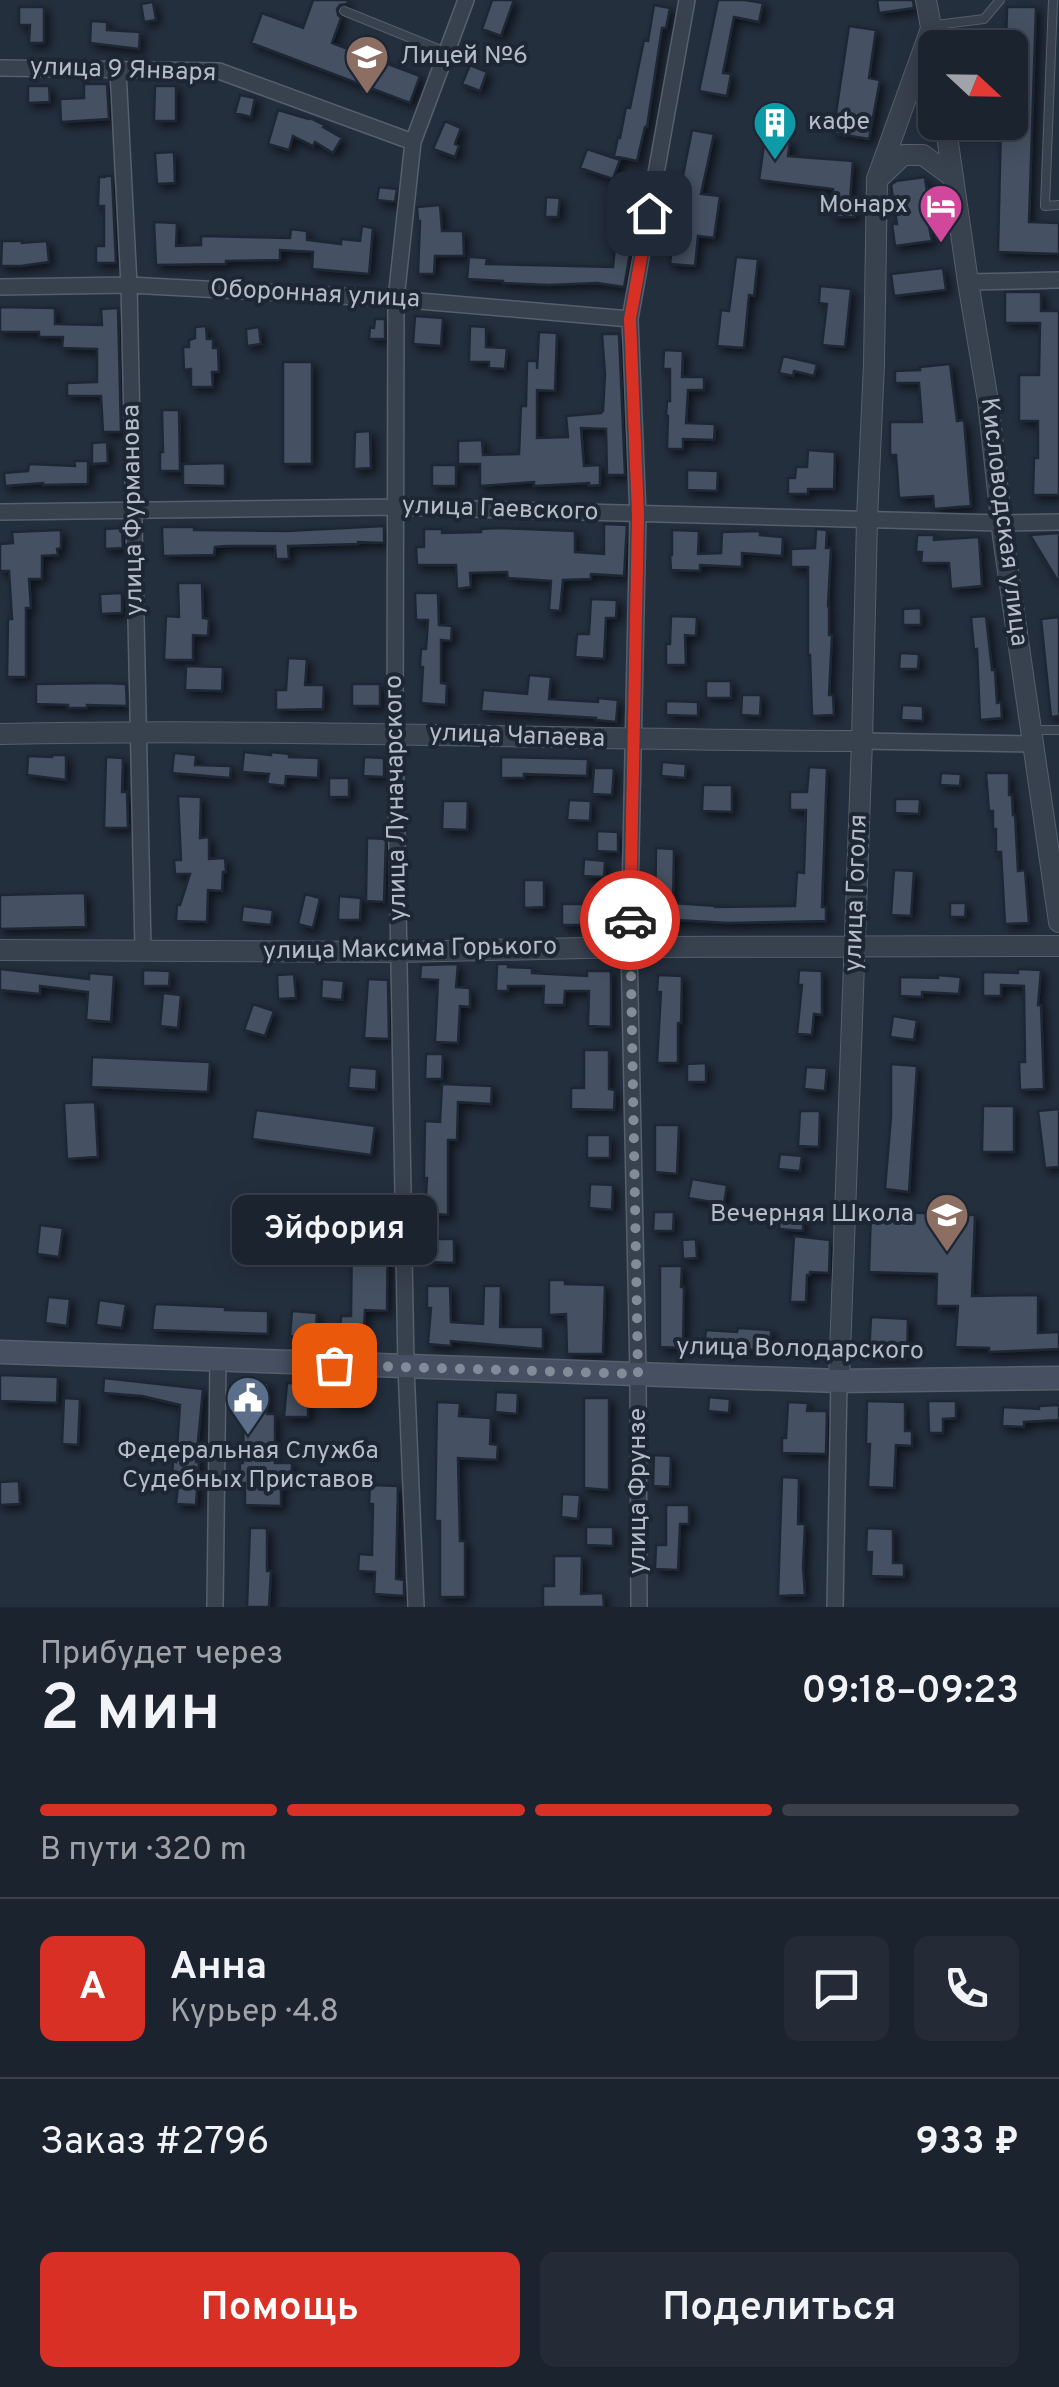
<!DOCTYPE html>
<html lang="ru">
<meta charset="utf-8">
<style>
:root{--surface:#1b232e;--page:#242b36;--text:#f1f3f6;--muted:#a0a4aa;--line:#39404a;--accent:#d93025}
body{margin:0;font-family:Overpass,sans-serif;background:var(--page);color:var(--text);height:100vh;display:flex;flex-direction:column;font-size:38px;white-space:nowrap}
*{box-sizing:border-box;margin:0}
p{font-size:32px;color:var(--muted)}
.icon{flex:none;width:55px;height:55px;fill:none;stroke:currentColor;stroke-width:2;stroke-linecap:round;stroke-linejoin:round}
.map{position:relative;height:1607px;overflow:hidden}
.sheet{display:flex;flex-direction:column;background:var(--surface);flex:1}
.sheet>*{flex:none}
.needle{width:65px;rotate:112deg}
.tools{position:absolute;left:918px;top:30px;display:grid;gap:20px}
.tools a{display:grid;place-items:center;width:110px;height:110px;border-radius:15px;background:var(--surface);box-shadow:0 5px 25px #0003,0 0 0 2px var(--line);font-size:50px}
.pin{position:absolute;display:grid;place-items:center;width:85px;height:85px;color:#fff;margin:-42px;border-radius:20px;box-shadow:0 5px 15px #0006}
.courier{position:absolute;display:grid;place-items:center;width:100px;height:100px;margin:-50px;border:8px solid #d93025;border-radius:50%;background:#fff;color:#222;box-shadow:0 2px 12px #0007}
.bubble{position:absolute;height:70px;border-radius:15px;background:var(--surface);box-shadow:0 5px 25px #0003,0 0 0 2px var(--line);font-size:32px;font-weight:600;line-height:70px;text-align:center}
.head em{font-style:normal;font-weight:600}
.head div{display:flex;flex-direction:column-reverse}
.head{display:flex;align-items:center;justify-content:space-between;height:170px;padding:0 40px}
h1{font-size:65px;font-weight:600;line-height:75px}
.bar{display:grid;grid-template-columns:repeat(4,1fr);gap:15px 10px;align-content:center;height:120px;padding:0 40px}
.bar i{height:12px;border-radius:8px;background:var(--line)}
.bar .current{background:var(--accent)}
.bar p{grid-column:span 4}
.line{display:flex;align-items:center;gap:25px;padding:0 40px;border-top:2px solid var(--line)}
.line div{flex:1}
.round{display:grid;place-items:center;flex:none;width:105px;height:105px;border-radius:15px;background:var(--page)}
.action{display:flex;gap:20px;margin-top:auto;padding:20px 40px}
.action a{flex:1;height:115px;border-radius:15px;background:var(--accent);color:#fff;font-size:40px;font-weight:600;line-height:115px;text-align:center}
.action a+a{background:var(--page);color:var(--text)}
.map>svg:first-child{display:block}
.building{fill:#455162;stroke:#1f2835;stroke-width:2.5;filter:url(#shadow)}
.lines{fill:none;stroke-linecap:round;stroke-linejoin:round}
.service-casing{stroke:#565f6c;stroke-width:10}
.minor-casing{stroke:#565f6c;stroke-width:18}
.tertiary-casing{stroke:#565f6c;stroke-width:22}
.secondary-casing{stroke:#565f6c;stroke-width:25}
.service{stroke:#38414e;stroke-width:8}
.minor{stroke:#38414e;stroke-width:15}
.tertiary{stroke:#38414e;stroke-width:20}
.secondary{stroke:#465061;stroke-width:22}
.done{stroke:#828b98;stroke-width:10;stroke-dasharray:0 18}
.route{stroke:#d93025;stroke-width:12}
.labels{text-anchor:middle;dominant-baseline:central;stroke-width:8;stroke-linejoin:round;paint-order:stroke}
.poi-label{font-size:25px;fill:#b4bcc9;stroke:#1d2633;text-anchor:start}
.street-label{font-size:25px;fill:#b4bcc9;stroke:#1d2633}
</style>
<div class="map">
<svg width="1059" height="1607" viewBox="0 0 1059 1607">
<defs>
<filter id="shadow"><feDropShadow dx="4.5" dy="4.5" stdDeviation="5" flood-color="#0009"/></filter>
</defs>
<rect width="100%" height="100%" fill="#242f3e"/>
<!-- building -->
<path class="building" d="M313,0H348L347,4L340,5L337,9L338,15L341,18L332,43L420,76L410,103L251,43L262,13L303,28Z
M492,0H514L501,36L482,29Z
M718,0H745L763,3L759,22L734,17L723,73L731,74L727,96L699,91Z
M877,0H913L914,8L879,13Z
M153,2L156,20L144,22L141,4Z
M654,5L670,8L666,28H662L647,127H645L637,161L614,156L618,137L620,138L626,107L630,108L644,40L648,41Z
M19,7H44V43H29L30,25H19Z
M1007,7H1036L1029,222L1059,223V254L998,252L1001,122H1010V48H1006Z
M91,21L107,22V30L140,32L139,49L90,43Z
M849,26L876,30L869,78L880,80L869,139L833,133Z
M979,32L981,48H959L957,35Z
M470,65L487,72L480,91L462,84Z
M84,84H107L109,119L61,122L60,99L84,98Z
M28,86H49L50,102L28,103Z
M155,86H176V121H154Z
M240,95L255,98L251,117L235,113Z
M278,110L309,119L310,118L324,125L323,127L342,138L333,153L315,142L313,146L293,136L289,150L268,144Z
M445,121L461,128L455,144L459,146L455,157L433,149Z
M692,130L714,134L701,194L720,196L714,238L698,236L695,266L670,264L675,219L685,220L690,187L681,185Z
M765,137L790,141L788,156L853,161L850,200H855V217H832L833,189L759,180Z
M587,149L620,160L613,179L580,168Z
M174,152L175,183L157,184L155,153Z
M105,176H112L116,263H96V246H104V206H98L99,177H105Z
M925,177L930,216H927L932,241L895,246L892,224H897L891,185L896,181Z
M379,187L397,189L395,202L377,200Z
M620,194L640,198L624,287L597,283L549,285L503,283V281L467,279L469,257L487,258L486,264L613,267Z
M546,197L560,198L558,217H545Z
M440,205L442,231H463L464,256H435L434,274H418L420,221H418L417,207Z
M154,222L177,223L176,246L201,245V236L290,238L291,229L307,231V240L341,244V239L360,241L362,226L373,228L369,274L312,269L313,252L280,250V260L226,261V264L156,265Z
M2,241H22V243L47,241L49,262L21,266H1Z
M736,257L758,259L754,296L749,295L744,348L717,346L721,310L729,311Z
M943,268L946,290L894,296L891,274Z
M820,286L851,289L845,347L822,345L827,304L819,303Z
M1005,292H1041V311H1059V495H1033L1034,458H1038V421H1019V375H1039L1040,323H1005Z
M0,307L55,308V324L102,325L101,309L118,308L121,432H103L101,396H67V383L97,382V349L62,348L63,337H39V332H0Z
M415,316L443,318L441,346L413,344Z
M375,319H385V339H369L370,327L374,328Z
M206,326L207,339H213V348H218L219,372H212L213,387H191V369L184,370L183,347H189V340L195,338V327Z
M470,326L486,327V347L507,348L505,369L489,368V362H469Z
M259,327L261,344L247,346L246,329Z
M539,332L557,333L555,391L537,390V438L568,437L566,416L601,413L603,411L605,374L602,334H619L625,475H607L606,429L581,428L584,466L600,465V485L589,486V483L534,486V482L480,486V464H458V441L482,440L483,455L519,454L521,406H526L527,361H537V369Z
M664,350L683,351L682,377H704V390H688L686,423L715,424L714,440L683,439V449H667L668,416H666L667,401H670V369H663Z
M783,356L817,364L814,376L794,371L793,376L779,373Z
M283,362H312V464H283Z
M950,364L957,421L964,420L971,506L934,509L933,496L899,498L896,455H890V422H922L919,383H895V371L920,370V367Z
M162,410H179L180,471H160V452H163Z
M370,431L371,468L354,469L355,432Z
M107,442L108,463L92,464V443Z
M808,450L835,452L834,489H808V494H788V478H795L796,467H807Z
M74,461H88V484L43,485V483L5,486L4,473L28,471L29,464L75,466Z
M225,463V486L183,485V464Z
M432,465H456V486H432Z
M687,470L718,471L717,491L687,490Z
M604,524L627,525L624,576L591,574V579L563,580L560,611L549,610L551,581L508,578L507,572L470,573L471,587L457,589L456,565H417L416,547H424V529H442V533L481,532V529L499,528L575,531V552L604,554Z
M384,526V543L358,542V544L288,546L289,559H276L275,546H227L215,547L214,555L163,556L162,527H194V530L287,531Z
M122,528L123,548L105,549V529Z
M816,529L827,530L826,548H831L828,606H829V635H832L829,695H833L834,715L812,716L810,655H808V567H791V549L815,548Z
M61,530V548L57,549L58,555L42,556V579H29L31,608H26V677H7L8,619H12L9,571H0V544L13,543L12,532Z
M672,530L699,531L698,554L721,553L722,532L760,531V535L783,537L782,556L742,553V567L700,565V571L671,570L670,555H672Z
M1059,533V583L1030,535Z
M917,535H934V540L979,537L982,586L951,589L949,563H921L922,552H916Z
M178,583H202L203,618L209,619L208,636L193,635V660H164L166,616L179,617Z
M122,593V613L101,614L100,594Z
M415,593H438L439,625L452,626L451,641L441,640V683L447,684L446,705L421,703L423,667H420L421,649H426L428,620H416Z
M591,599L617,600L616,618H606L604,659L575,657L577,634H589Z
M921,608V625H903V609Z
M671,616L697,617L696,636L685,635L686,665H666V644H670Z
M986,616L992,670H995L997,703L1001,702L1002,718L980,720L977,649L974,650L971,617Z
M1059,617V716L1051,717L1041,619Z
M900,653L919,654L918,669H899Z
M288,658L307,659L305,685H324L323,709L276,710V690H286Z
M186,666L223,667L222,691L185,690Z
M529,675L551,677L549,699L598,702V698L618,700L616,722L596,720V718L481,711L483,690L527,694Z
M706,681H731V698H706Z
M104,683L126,684L127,706L87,705V708H68V705L36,704V684Z
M352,684H380V706H352Z
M742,695H761L760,716L741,715Z
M666,701L698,702V716L666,715Z
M902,705L923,706V721L901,720Z
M244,752L271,755V752L289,754V757L319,758L318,778L286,776L285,786L267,784L269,774L242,772Z
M174,753L196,755L195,765L231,766L230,778L172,773Z
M52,755H66V780L27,775L28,756L52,757Z
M106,757L123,758L122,792H127L128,828H104Z
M364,757L384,758V777L363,776Z
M501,757L588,759L587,776L524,774V778H501Z
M662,762L686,764L685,778L661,776Z
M809,767L827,768L822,907H826V921L728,923L678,920V923L655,924L656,848L674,849L673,903L717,906L716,907L795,906L797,872L804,873L806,810H790V792H807Z
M594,768H614L612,795L592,794Z
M941,773L961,774L960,786L940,785Z
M986,773H1009V795H1012L1013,815H1015L1018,871L1025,870L1029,923L1005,924L1001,852H996V829H993V811H989Z
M329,778H349V797H329Z
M703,785H732V812L702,811Z
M178,796L201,797L200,838L209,837V859L225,858L226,872H223L222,891L208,890L207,922L176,921L177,905H180L190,874H175L174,860H181Z
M895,799H920L919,814L895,813Z
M569,800L591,801L590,821L567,820Z
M443,801H468L467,830L442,829Z
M597,831L618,832V852L597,851Z
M367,838L386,839L384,902L366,901Z
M584,859L605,861L604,877L583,876Z
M894,870L914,871L911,916L891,915Z
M524,880H544V907L524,908Z
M85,893L86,927L0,929V895Z
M305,894L320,898L313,928L298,924Z
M339,896L361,898L360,920H338Z
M596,898H613L612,924L581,922V925H562V904H596Z
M950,903H966L965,917H950Z
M243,906L273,910L271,925L241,922Z
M458,964L456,987L470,988V1007L460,1006L458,1043L435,1042L438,980L420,979L421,965Z
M497,964H508V967L532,968V973L587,976V971H611V1027L588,1026L589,991H565L564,1005H543L544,986H508V991H496Z
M0,969L89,979V973L114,975L111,1022L86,1020L88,992L40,986V994L0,990Z
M1018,969L1041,970L1038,1005H1041L1044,1089L1020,1090L1019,1062H1025L1024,986L1001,985V996H983V972L1018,973Z
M143,970L170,971L169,986H143Z
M799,970L822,971V1015L814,1014L812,1035L797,1034L802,985H798Z
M294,974L296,998L278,999L277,975Z
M658,975L682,976L681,1023H678V1063H657L661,992H657Z
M938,975L961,977L959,994L922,992V997L900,996V977L938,978Z
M322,979L344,981L342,1000L321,998Z
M368,979L388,980L389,1039L364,1038Z
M163,993L181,995L178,1028L160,1026Z
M253,1004L274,1011L265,1036L244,1030Z
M893,1016L917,1020L914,1040L890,1037Z
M584,1050H609V1089L615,1090L614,1110L571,1109V1088H584Z
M426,1054H443L442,1079H425Z
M92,1057L210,1062L208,1092L91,1087Z
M706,1063V1082H687V1064Z
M891,1064L917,1066L909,1192L885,1189L891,1117Z
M350,1067L377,1069L376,1090L348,1088Z
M806,1067L827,1068L825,1091L804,1089Z
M442,1084L492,1086L491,1104L458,1102L457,1140H448V1215L425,1213L427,1178H424L425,1121L440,1122Z
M95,1102L98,1157L67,1159L64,1103Z
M983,1106H1014V1152H982Z
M1059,1109V1167L1045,1168L1038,1111Z
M256,1110L375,1126L371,1155L252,1139Z
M800,1111H820L819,1147L798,1146Z
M655,1125H679L677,1174L655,1172Z
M587,1135H610V1158H587Z
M780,1154L802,1156L800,1171L778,1169Z
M692,1179L727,1185L724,1204L688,1198Z
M590,1184L613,1185L612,1210L589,1208Z
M305,1206L388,1211L387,1311L365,1310L363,1341L340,1340L341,1316H351L352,1232L303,1229Z
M871,1211L975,1215L972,1296L1038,1295V1333L1059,1332V1349L989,1352V1348L955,1347L958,1306H936L937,1274L869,1272Z
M654,1212H674L673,1231H653Z
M780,1216L803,1217V1231L779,1229Z
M40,1225L63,1228L59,1257L37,1254Z
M794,1236L830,1240L829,1273L810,1272V1275H807L806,1302H790Z
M430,1239H454V1263L429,1262Z
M696,1239L697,1258L683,1259L682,1240Z
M660,1266H682L681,1287H684L683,1348L660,1347Z
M549,1280H565V1284L605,1285L603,1354H567L566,1314L549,1315Z
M427,1286H450L451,1322L483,1324L484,1286H501L500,1327H543V1349L451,1341V1346L428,1344L431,1308H427Z
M48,1297L70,1299L67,1326L45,1323Z
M99,1300L126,1304L122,1328L96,1325Z
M155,1304L225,1307V1310L268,1311V1334L152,1330Z
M292,1311L317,1313L315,1338L290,1336Z
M871,1317L908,1319L907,1357L869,1355Z
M738,1328L771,1330L770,1351L704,1347L706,1330L737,1332Z
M0,1375L58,1377L57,1403L0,1401Z
M104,1378L203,1389L196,1462H199L196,1505L176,1504L179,1477H172L173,1461L176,1462L180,1405L142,1396L103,1393Z
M244,1383H268L267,1414H275V1463H292V1483H281V1506L245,1505V1483H240V1463H243Z
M287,1383H308V1417H284Z
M335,1385L364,1387L363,1405L333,1404Z
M496,1392L518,1393L517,1414L495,1412Z
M709,1397L730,1399L729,1413L708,1411Z
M64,1398L80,1399L78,1445L62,1444Z
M584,1398H609V1490L584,1488Z
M867,1401L905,1402V1431H912V1446L896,1445L894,1488L868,1487L870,1444H866Z
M928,1401H956V1418L943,1419V1433H929Z
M437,1402L460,1403L459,1416L491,1418L490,1444L498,1445L497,1460L458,1458L460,1541H465V1597H440V1521H435Z
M788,1402L808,1403L807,1411H827L826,1454L782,1453V1438H786Z
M1059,1405V1420L1024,1422V1427L1002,1426L1003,1407L1039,1409V1406Z
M654,1455L671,1456L670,1487L653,1486Z
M782,1477L799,1478L798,1524H805L803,1567L805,1595L778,1596Z
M19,1481L20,1504L0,1505V1482Z
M370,1485L398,1486L396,1579L404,1580V1596L374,1594L375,1572L358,1571L359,1554L372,1555L373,1504H369Z
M562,1494L580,1495L578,1519L561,1517Z
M666,1505H689V1524H680L678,1570L655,1569L656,1545H666Z
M586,1527H613V1546L586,1545Z
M250,1528H267V1571H271L269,1607H247Z
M867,1528L893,1529V1563H904V1577L871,1576L872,1552H866Z
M554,1556H582L581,1594L603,1593L604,1607H543V1586H554Z"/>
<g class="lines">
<defs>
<path id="service" d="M1053,0L1045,206L1059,205
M344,11L448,53
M936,25L984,19L1000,0
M1034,730H1059"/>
<path id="minor" d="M0,68L219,71L413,142
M118,70L129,285L143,950
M968,282L1059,280
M0,287L129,285L396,299L630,319
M0,512L395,507L1001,523L1059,522
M862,741L1034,744
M215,1607L218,1360
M416,1607L406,1367L395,733L396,299L413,142L466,0
M639,1607L638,1374L629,947L638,515L630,319L687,0
M835,1607L839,1381"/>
<path id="tertiary" d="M926,0L933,38
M945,122L968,282L988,401L1003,537L1059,922
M881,176L903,155H923L953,177
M0,734C287,728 575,740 862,741
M0,950L399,952L629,947L1059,946
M839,1381L862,741L867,519L874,364L877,179L932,26"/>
<path id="secondary" d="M0,1352L839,1381L1059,1378"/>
</defs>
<!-- service casing -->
<use href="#service" class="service-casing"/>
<!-- minor casing -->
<use href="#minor" class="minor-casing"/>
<!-- tertiary casing -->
<use href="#tertiary" class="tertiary-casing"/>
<!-- secondary casing -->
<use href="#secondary" class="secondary-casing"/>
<!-- service -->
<use href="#service" class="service"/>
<!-- minor -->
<use href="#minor" class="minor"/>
<!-- tertiary -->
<use href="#tertiary" class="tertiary"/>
<!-- secondary -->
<use href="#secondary" class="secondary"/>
</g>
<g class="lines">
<!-- done -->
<path class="done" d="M334,1365L638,1374L630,920"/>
<!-- route -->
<path class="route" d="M630,920L638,515L630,319L649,213"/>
</g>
<!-- icons -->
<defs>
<symbol id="school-pin" viewBox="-11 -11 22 30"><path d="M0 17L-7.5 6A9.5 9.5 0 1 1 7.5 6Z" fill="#8d6e63" stroke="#1d2633"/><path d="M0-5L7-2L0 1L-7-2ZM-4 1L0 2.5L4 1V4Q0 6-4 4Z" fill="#fff"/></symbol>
<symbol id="building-pin" viewBox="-11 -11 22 30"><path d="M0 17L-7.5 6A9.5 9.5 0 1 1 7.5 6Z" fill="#0f9aa8" stroke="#1d2633"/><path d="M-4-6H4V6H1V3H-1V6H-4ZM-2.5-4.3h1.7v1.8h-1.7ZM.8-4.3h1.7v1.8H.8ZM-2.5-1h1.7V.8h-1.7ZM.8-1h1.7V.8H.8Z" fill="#fff"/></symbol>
<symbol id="hotel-pin" viewBox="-11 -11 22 30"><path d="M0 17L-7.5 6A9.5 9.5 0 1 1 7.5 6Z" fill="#d1479c" stroke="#1d2633"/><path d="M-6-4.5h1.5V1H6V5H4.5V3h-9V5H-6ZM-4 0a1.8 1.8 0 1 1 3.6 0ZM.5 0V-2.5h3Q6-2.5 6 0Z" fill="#fff"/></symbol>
<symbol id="civic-pin" viewBox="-11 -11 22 30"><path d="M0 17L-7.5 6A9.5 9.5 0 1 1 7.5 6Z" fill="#5c6f8a" stroke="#1d2633"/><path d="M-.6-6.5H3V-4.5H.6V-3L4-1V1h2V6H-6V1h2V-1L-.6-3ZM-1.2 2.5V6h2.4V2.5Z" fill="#fff"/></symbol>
</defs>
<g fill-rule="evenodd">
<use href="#school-pin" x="342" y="32" width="50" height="68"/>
<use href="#building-pin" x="750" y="98" width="50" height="68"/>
<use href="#hotel-pin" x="916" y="181" width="50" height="68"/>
<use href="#school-pin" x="922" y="1190" width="50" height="68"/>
<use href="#civic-pin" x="223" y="1373" width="50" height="68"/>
</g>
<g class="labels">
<!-- poi labels -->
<g class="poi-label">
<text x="400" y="57">Лицей №6</text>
<text x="808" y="123">кафе</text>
<text x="908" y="206" text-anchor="end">Монарх</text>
<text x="914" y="1215" text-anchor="end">Вечерняя Школа</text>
<text x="248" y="1452" text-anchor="middle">Федеральная Служба<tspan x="248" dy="29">Судебных Приставов</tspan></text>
</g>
<!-- street labels -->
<g class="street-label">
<text transform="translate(123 71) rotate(2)">улица 9 Января</text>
<text transform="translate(315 295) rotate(3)">Оборонная улица</text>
<text transform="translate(134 510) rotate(-91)">улица Фурманова</text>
<text transform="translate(500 510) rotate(2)">улица Гаевского</text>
<text transform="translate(1003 522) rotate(83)">Кисловодская улица</text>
<text transform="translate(517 737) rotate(2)">улица Чапаева</text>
<text transform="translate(397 798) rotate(-91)">улица Луначарского</text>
<text transform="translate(857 893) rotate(-88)">улица Гоголя</text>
<text transform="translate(410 950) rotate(-1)">улица Максима Горького</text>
<text transform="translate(800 1350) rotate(1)">улица Володарского</text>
<text transform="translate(639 1491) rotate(-90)">улица Фрунзе</text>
</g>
</g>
</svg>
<div class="tools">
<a><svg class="needle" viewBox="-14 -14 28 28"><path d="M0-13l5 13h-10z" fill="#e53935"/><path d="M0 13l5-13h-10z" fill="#a0a4aa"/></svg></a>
</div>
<div class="pin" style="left:334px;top:1365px;background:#ea580c"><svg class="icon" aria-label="bag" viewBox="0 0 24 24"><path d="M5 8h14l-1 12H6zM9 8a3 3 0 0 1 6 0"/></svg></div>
<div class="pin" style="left:649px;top:213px;background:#1f2937"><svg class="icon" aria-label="home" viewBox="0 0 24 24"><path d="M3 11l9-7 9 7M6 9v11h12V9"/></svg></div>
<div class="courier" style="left:630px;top:920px"><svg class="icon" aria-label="car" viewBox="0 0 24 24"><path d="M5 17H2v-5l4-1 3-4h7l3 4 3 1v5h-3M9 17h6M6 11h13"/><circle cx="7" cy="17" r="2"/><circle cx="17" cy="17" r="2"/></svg></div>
<div class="bubble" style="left:232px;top:1195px;width:205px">Эйфория</div>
</div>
<section class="sheet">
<div class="head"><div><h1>2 мин</h1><p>Прибудет через</p></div><em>09:18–09:23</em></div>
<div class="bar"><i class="current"></i><i class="current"></i><i class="current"></i><i></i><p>В пути · 320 m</p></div>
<div class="line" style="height:180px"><b class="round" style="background:var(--accent);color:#fff">А</b><div><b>Анна</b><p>Курьер · 4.8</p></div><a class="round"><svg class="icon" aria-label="chat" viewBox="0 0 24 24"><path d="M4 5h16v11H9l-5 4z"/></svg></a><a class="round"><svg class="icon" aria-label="phone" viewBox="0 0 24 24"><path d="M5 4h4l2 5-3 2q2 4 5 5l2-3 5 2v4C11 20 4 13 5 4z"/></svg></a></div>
<div class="line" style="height:130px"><div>Заказ #2796</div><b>933 ₽</b></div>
<div class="action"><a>Помощь</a><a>Поделиться</a></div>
</section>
